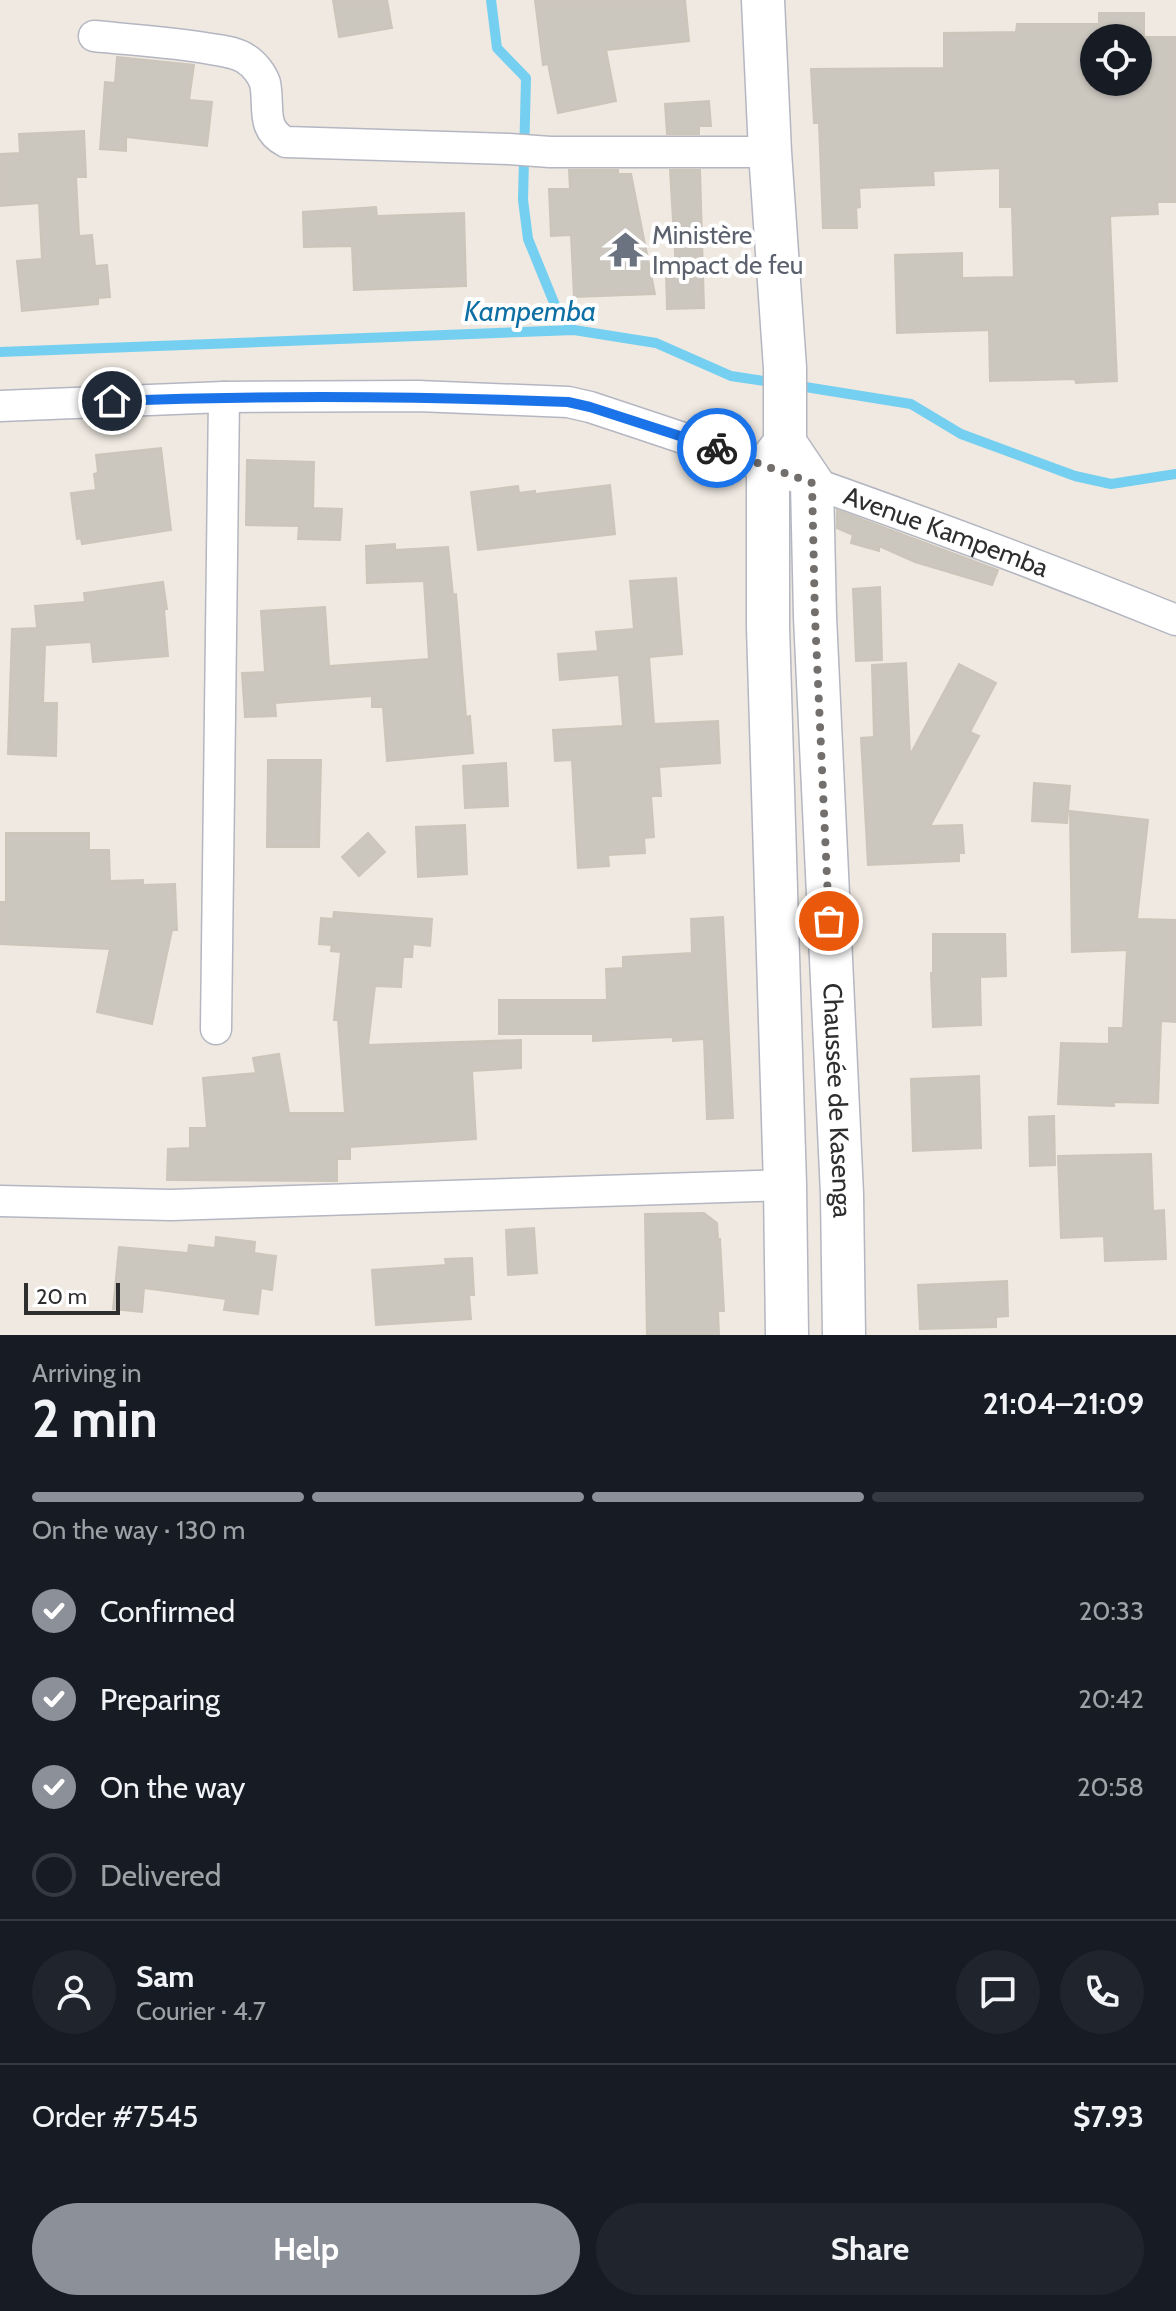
<!DOCTYPE html>
<meta charset="utf-8">
<style>
:root{--surface:#171b24;--page:#20242c;--text:#f1f3f6;--muted:#9ea1a6;--line:#363941;--accent:#8c9099}
body{margin:0;font-family:Cabin,sans-serif;background:var(--page);color:var(--text);height:100vh;display:flex;flex-direction:column;font-size:30px;white-space:nowrap}
*{box-sizing:border-box;margin:0}
p{font-size:26px;color:var(--muted)}
.icon{flex:none;width:44px;height:44px;fill:none;stroke:currentColor;stroke-width:2;stroke-linecap:round;stroke-linejoin:round}
.map{position:relative;height:1335px;overflow:hidden}
.drawer{display:flex;flex-direction:column;background:var(--surface);flex:1}
.drawer>*{flex:none}
.controls{position:absolute;left:1080px;top:24px;display:grid;gap:16px}
.controls a{display:grid;place-items:center;width:72px;height:72px;border-radius:50%;background:var(--surface);box-shadow:0 2px 6px #0004;font-size:40px}
.scale{position:absolute;left:24px;bottom:20px;width:96px;box-sizing:border-box;padding-left:8px;border:4px solid #2e2e2e;border-top:0;font-size:22px;line-height:28px;white-space:nowrap;color:#2e2e2e;-webkit-text-stroke:6px #fff;paint-order:stroke}
.pin{position:absolute;display:grid;place-items:center;width:68px;height:68px;color:#fff;margin:-34px;border:4px solid #fff;border-radius:50%;box-shadow:0 2px 8px #0007}
.courier{position:absolute;display:grid;place-items:center;width:80px;height:80px;margin:-40px;border:6px solid #1a73e8;border-radius:50%;background:#fff;color:#222;box-shadow:0 2px 10px #0007}
.overview em{font-style:normal;font-weight:700}
.overview div{display:flex;flex-direction:column-reverse}
.overview{display:flex;align-items:center;justify-content:space-between;height:136px;padding:0 32px}
h1{font-size:52px;font-weight:700;line-height:60px}
.bar{display:grid;grid-template-columns:repeat(4,1fr);gap:12px 8px;align-content:center;height:96px;padding:0 32px}
.bar i{height:10px;border-radius:6px;background:var(--line)}
.bar .current{background:var(--accent)}
.bar p{grid-column:span 4}
.line{display:flex;align-items:center;gap:20px;padding:0 32px;border-top:2px solid var(--line)}
.line div{flex:1}
.round{display:grid;place-items:center;flex:none;width:84px;height:84px;border-radius:42px;background:var(--page)}
ol{padding:0 32px;list-style:none}
li{display:flex;align-items:center;gap:24px;height:88px}
li p{margin-inline-start:auto}
li .icon{padding:8px;border-radius:50%;background:var(--accent);color:#fff;stroke-width:4}
li:last-child{color:var(--muted)}
li i{width:44px;height:44px;border:4px solid var(--line);border-radius:50%}
.button{display:flex;gap:16px;margin-top:auto;padding:16px 32px}
.button a{flex:1;height:92px;border-radius:48px;background:var(--accent);color:#fff;font-size:32px;font-weight:700;line-height:92px;text-align:center}
.button a+a{background:var(--page);color:var(--text)}
.map>svg:first-child{display:block}
.lines{fill:none;stroke-linecap:round;stroke-linejoin:round}
.stream{stroke:#75cff0;stroke-width:10}
.building{fill:#cbc7bf;stroke:#cbc5ba;stroke-width:2;fill-rule:evenodd}
.street-casing{stroke:#b4b7c1;stroke-width:33}
.secondary-casing{stroke:#b4b7c1;stroke-width:45}
.street{stroke:#fff;stroke-width:30}
.secondary{stroke:#fff;stroke-width:42}
.done{stroke:#726f6d;stroke-width:8;stroke-dasharray:0 14.4}
.route{stroke:#1a73e8;stroke-width:10}
.labels{text-anchor:middle;dominant-baseline:central;stroke-width:8;stroke-linejoin:round;paint-order:stroke}
.worship-label{font-size:26px;fill:#5b616d;stroke:#fff;text-anchor:start}
.street-label{font-size:26px;fill:#2e2e2e;stroke:#fff}
.water-label{font-size:28px;font-style:italic;fill:#0d6fa3;stroke:#fff}
</style>
<div class="map">
<svg width="1176" height="1335" viewBox="0 0 1176 1335">
<rect width="100%" height="100%" fill="#efe9e1"/>
<g class="lines">
<!-- stream -->
<path class="stream" d="M491,0L497,48L526,78L523,200L528,239L557,310L574,330
M0,352L574,330L656,343L731,376L777,383
M793,385L911,404L961,434L1075,476L1111,484L1176,474"/>
</g>
<!-- building -->
<path class="building" d="M333,0H387L392,28L339,37Z
M535,0H685L689,41L606,50L616,101L558,113L548,64L543,65Z
M1099,13H1144V37H1176V202H1157L1158,214L1110,216L1117,381L1076,383L1075,379L990,381L989,330L897,333L895,255L962,253V278L1014,277L1012,207H1000V168L933,171L934,185L859,188L860,207L856,208L857,228H823L819,123H814L811,69L944,68V33L1016,32L1017,24H1099ZM1094,38H1138V82H1094Z
M117,57L194,65L189,100L212,102L207,146L126,137V151L100,149L105,82L115,83Z
M709,101L711,126H699V134H667L665,104Z
M84,131L86,177H76L79,236L92,235L95,266L107,265L110,297L98,298V304L22,311L17,261L42,259L39,203L0,206V154L20,153L19,134Z
M569,170H618V174H631L655,294L574,297L571,235L551,236L549,189H570Z
M670,170H700L704,308L667,309L666,270L676,269Z
M376,207L377,216L464,213L466,286L354,290L352,246L304,247L303,212Z
M161,448L171,530L82,544L81,538L77,539L71,493L96,490L94,474L98,473L96,455Z
M247,460L314,462L313,508L342,509L340,540L298,539L299,526L246,525Z
M610,485L615,534L478,550L471,492L518,486L519,493L535,491V494Z
M837,510L998,570L992,585L915,562L879,546V551L851,543L853,535L837,528Z
M395,544V550L448,547L453,595L456,594L466,717L470,716L473,753L387,761L383,707H372V696L275,703L276,716L245,717L242,673L265,672L261,611L325,607L329,666L429,659L424,581L367,583L366,546Z
M676,578L682,654L649,657L654,724L718,721L720,763L659,767L661,796H651L654,837L644,838L645,853L608,855L609,866L578,868L572,760L555,761L553,730L623,726L619,675L560,680L558,654L598,651L596,632L634,629L630,581Z
M163,582L167,609H164L168,656L93,662L91,642L45,645L43,703H57L56,756L8,754L12,629L37,628L35,606L85,602L84,593Z
M880,587L882,660L856,661L853,589Z
M906,663L910,755L959,664L996,683L970,732L979,736L930,826L962,825L964,853H959V861L868,865L861,738L874,737L872,665Z
M268,760H321L319,847H267Z
M506,763L508,806L465,808L463,766Z
M1034,783L1070,786L1067,823L1032,821Z
M1070,811L1148,820L1137,919L1176,920V1022L1161,1021L1158,1103L1113,1102L1114,1106L1058,1104L1061,1043L1109,1044V1028H1123L1127,950L1072,952Z
M465,825L467,874L418,877L416,827Z
M6,833H89V850H109L110,881L143,880V885L175,884L177,930H172L152,1024L97,1012L110,949L0,944V902H6Z
M368,833L385,852L359,876L342,857Z
M334,912L432,919L430,946L413,944L412,957H403L401,987L375,986L368,1045L521,1040V1068L472,1071L476,1139L350,1147V1159H337V1181L167,1180L168,1149L190,1148V1128H207L203,1078L256,1073L253,1058L279,1054L289,1113H345L338,1020H334L341,952L331,951L332,945L319,944L321,918L333,919Z
M723,917L733,1118L707,1119L704,1039L673,1041V1037L593,1041V1034H499V1000H607L606,969L623,968V957L692,953L691,919Z
M933,934H1005L1006,976L980,977L981,1025L933,1027L931,973H933Z
M979,1076L981,1148L913,1151L911,1079Z
M1054,1116L1055,1165L1030,1166L1029,1117Z
M1151,1154L1153,1211L1164,1210L1166,1259L1105,1261L1104,1236L1061,1238L1058,1156Z
M704,1213L717,1223L718,1239H720L724,1311H718L719,1335H647L645,1214Z
M534,1228L537,1273L508,1275L506,1230Z
M216,1237L255,1242L254,1253L276,1256L272,1290L261,1288L258,1314L224,1310L226,1299L144,1288L142,1312L113,1309L119,1247L188,1253L189,1245L215,1248Z
M472,1258L474,1295H469L471,1319L376,1325L372,1270L446,1265L445,1259Z
M1007,1281L1008,1316L996,1317V1327L920,1329L918,1285Z"/>
<g class="lines">
<defs>
<g id="street">
<path d="M94,36C133,40 172,42 211,49C223,51 236,52 246,59C254,64 262,74 265,83C270,107 260,129 286,142L509,149L550,152H770"/>
<path id="s1" d="M0,406L224,397L418,396L568,402L590,407C788,472 983,542 1176,620"/>
<path d="M216,1029L224,397"/>
<path d="M0,1201L171,1205L785,1185"/>
</g>
<g id="secondary">
<path id="s2" d="M763,0L770,152L785,368V443L812,483L815,617L842,1194L844,1335"/>
<path d="M785,443L768,465V627L785,1185L787,1335"/>
</g>
</defs>
<!-- street casing -->
<use href="#street" class="street-casing"/>
<!-- secondary casing -->
<use href="#secondary" class="secondary-casing"/>
<!-- street -->
<use href="#street" class="street"/>
<!-- secondary -->
<use href="#secondary" class="secondary"/>
</g>
<g class="lines">
<!-- done -->
<path class="done" d="M717,448L812,483L815,617L829,921"/>
<!-- route -->
<path class="route" d="M112,401C265,395 416,396 568,402L590,407L717,448"/>
</g>
<!-- icons -->
<defs>
<symbol id="temple-bare" viewBox="-9 -9 18 18"><path d="M0-6L5-2H3V0L6.5 2.5H4V6H1.5V3h-3V6H-4V2.5H-6.5L-3 0V-2H-5Z" fill="#6b7280" stroke="#fff" stroke-width="2.5" paint-order="stroke"/></symbol>
</defs>
<g fill-rule="evenodd">
<use href="#temple-bare" x="600" y="224" width="51" height="51"/>
</g>
<g class="labels">
<!-- worship labels -->
<g class="worship-label">
<text x="652" y="235">Ministère<tspan x="652" dy="30">Impact de feu</tspan></text>
</g>
<!-- street labels -->
<g class="street-label">
<text stroke="none"><textPath href="#s1" startOffset="968">Avenue Kampemba</textPath></text>
<text stroke="none"><textPath href="#s2" startOffset="1110">Chaussée de Kasenga</textPath></text>
</g>
<!-- water labels -->
<g class="water-label">
<text x="530" y="311">Kampemba</text>
</g>
</g>
</svg>
<div class="controls">
<a><svg class="icon" aria-label="locate" viewBox="0 0 24 24"><circle cx="12" cy="12" r="6"/><path d="M12 2v4M12 18v4M2 12h4M18 12h4"/></svg></a>
</div>
<div class="scale">20 m</div>
<div class="pin" style="left:829px;top:921px;background:#ea580c"><svg class="icon" aria-label="bag" viewBox="0 0 24 24"><path d="M5 8h14l-1 12H6zM9 8a3 3 0 0 1 6 0"/></svg></div>
<div class="pin" style="left:112px;top:401px;background:#1f2937"><svg class="icon" aria-label="home" viewBox="0 0 24 24"><path d="M3 11l9-7 9 7M6 9v11h12V9"/></svg></div>
<div class="courier" style="left:717px;top:448px"><svg class="icon" aria-label="bike" viewBox="0 0 24 24"><circle cx="6" cy="16" r="4"/><circle cx="18" cy="16" r="4"/><path d="M6 16l4-8h5l3 8M10 8l3 8H6M13 5h3"/></svg></div>
</div>
<section class="drawer">
<div class="overview"><div><h1>2 min</h1><p>Arriving in</p></div><em>21:04–21:09</em></div>
<div class="bar"><i class="current"></i><i class="current"></i><i class="current"></i><i></i><p>On the way · 130 m</p></div>
<ol>
<li><svg class="icon" aria-label="check" viewBox="0 0 24 24"><path d="M5 12l5 5 9-10"/></svg>Confirmed<p>20:33</p></li>
<li><svg class="icon" aria-label="check" viewBox="0 0 24 24"><path d="M5 12l5 5 9-10"/></svg>Preparing<p>20:42</p></li>
<li><svg class="icon" aria-label="check" viewBox="0 0 24 24"><path d="M5 12l5 5 9-10"/></svg>On the way<p>20:58</p></li>
<li><i></i>Delivered</li>
</ol>
<div class="line" style="height:144px"><a class="round"><svg class="icon" aria-label="person" viewBox="0 0 24 24"><circle cx="12" cy="8" r="4"/><path d="M4 21q1-7 8-7t8 7"/></svg></a><div><b>Sam</b><p>Courier · 4.7</p></div><a class="round"><svg class="icon" aria-label="chat" viewBox="0 0 24 24"><path d="M4 5h16v11H9l-5 4z"/></svg></a><a class="round"><svg class="icon" aria-label="phone" viewBox="0 0 24 24"><path d="M5 4h4l2 5-3 2q2 4 5 5l2-3 5 2v4C11 20 4 13 5 4z"/></svg></a></div>
<div class="line" style="height:104px"><div>Order #7545</div><b>$7.93</b></div>
<div class="button"><a>Help</a><a>Share</a></div>
</section>
